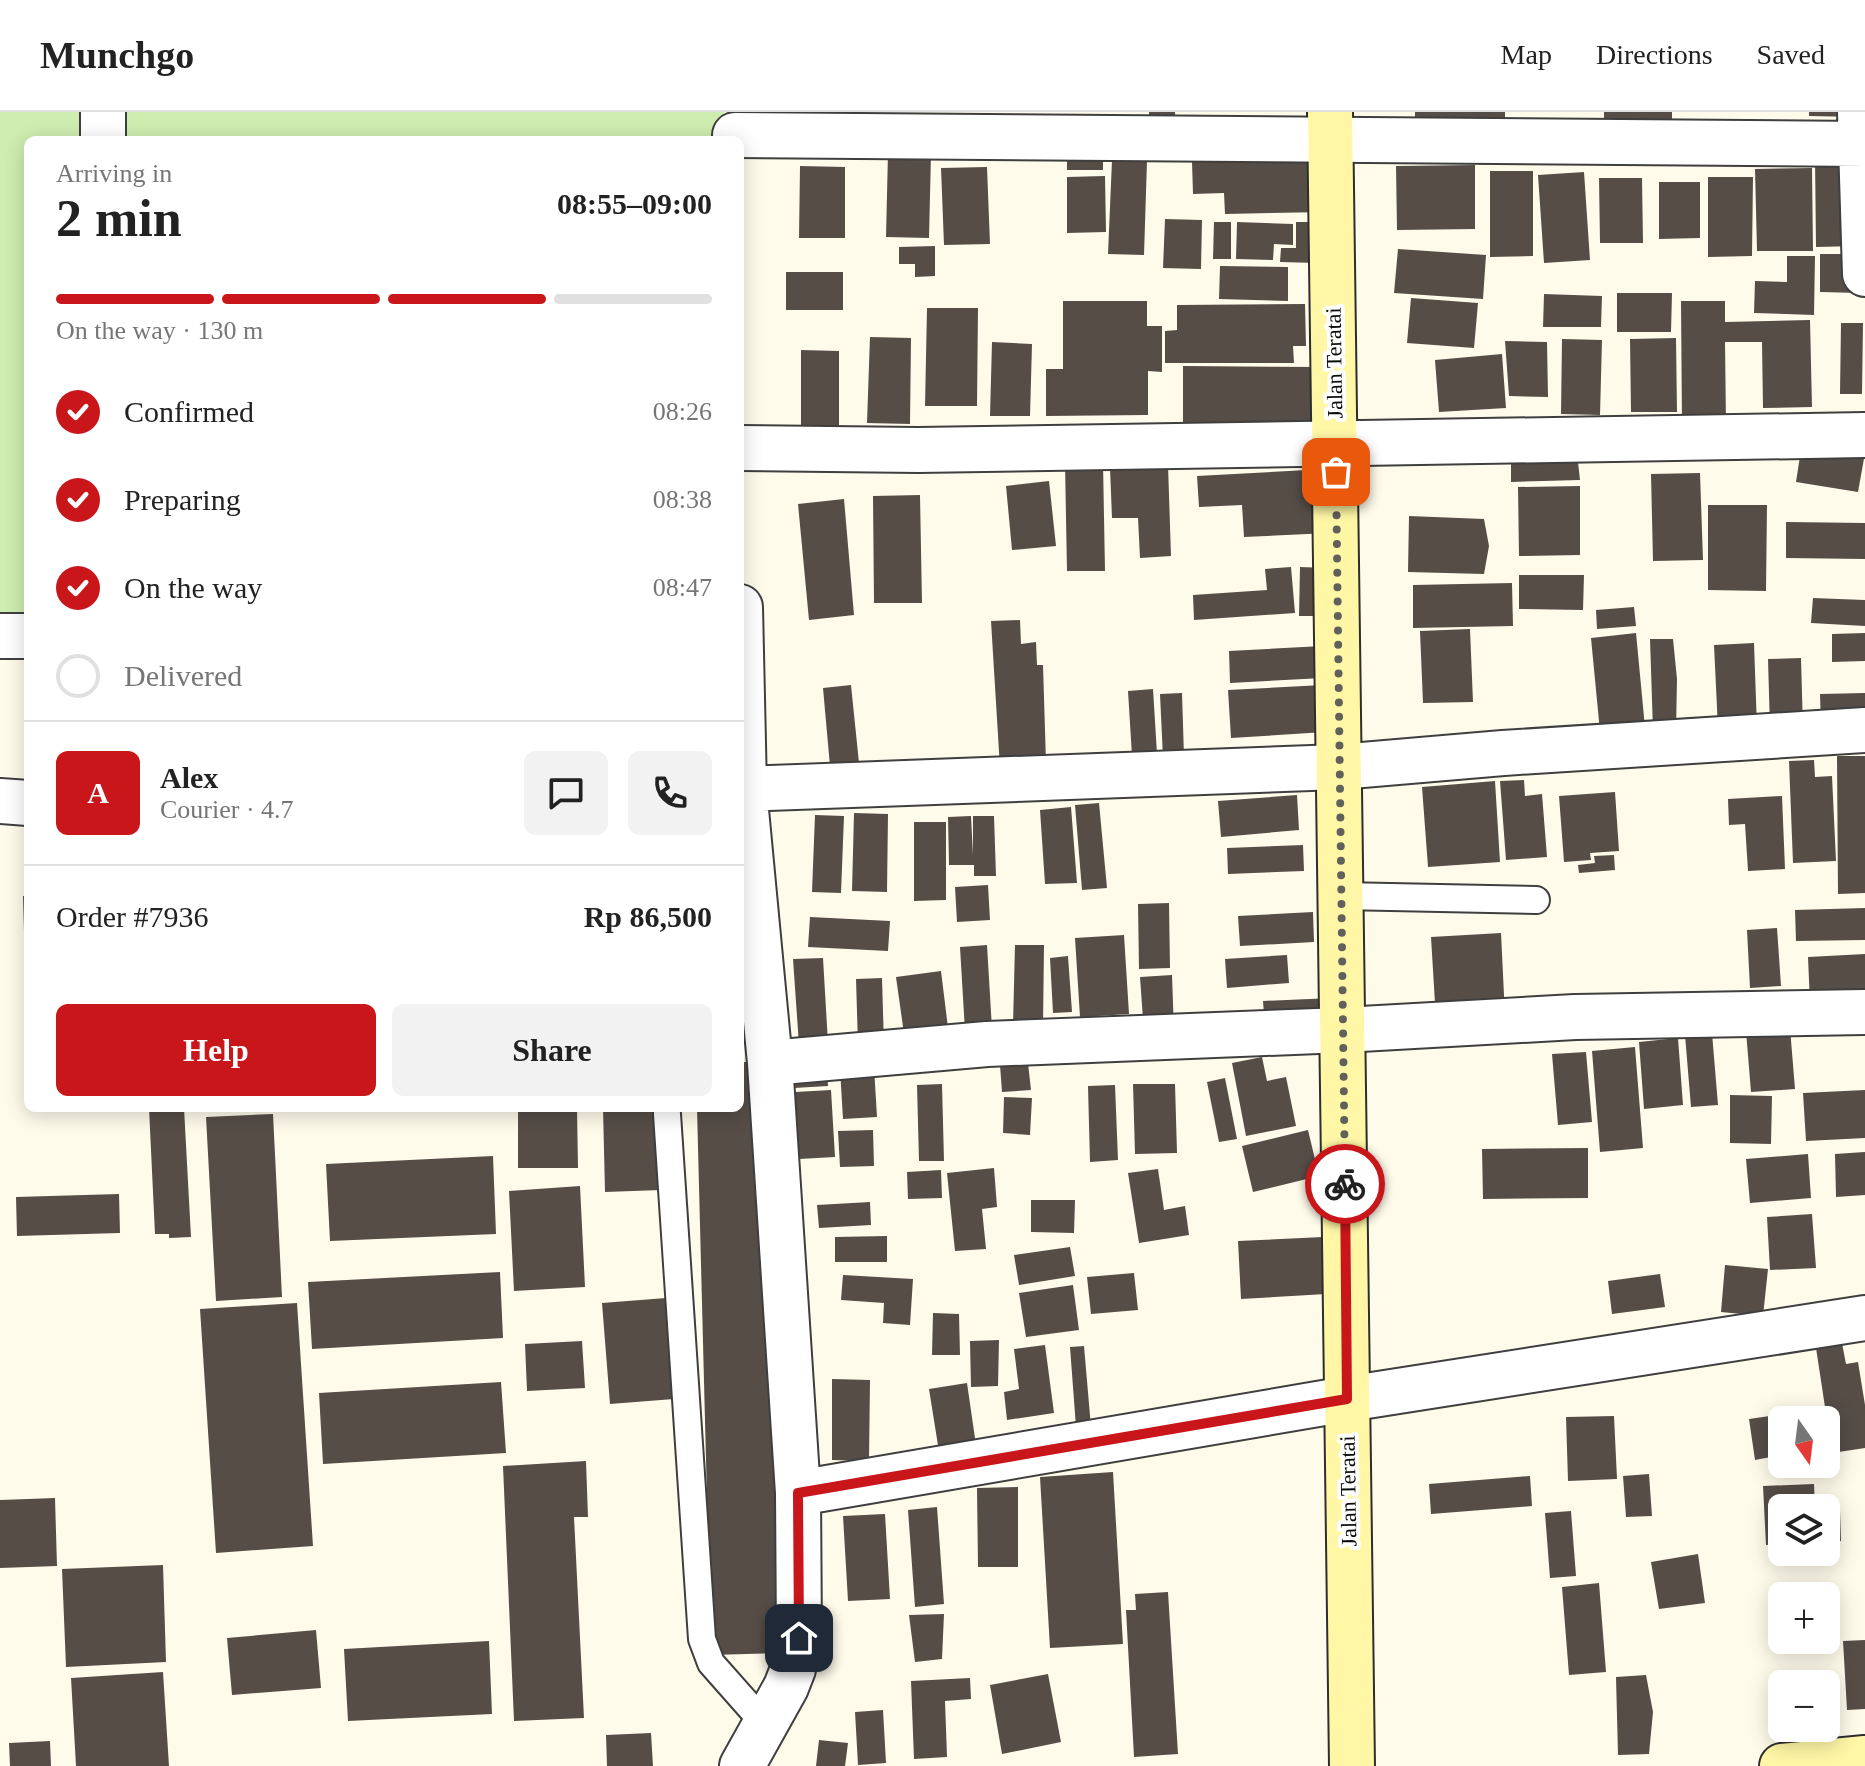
<!DOCTYPE html>
<meta charset="utf-8">
<style>
:root{--surface:#fff;--page:#f2f2f2;--text:#222;--muted:#767676;--line:#e0e0e0;--accent:#c9161b}
body{margin:0;font-family:Georgia,serif;background:var(--page);color:var(--text);height:100vh;display:flex;flex-direction:column;font-size:30px;white-space:nowrap}
*{box-sizing:border-box;margin:0}
p{font-size:26px;color:var(--muted)}
.icon{flex:none;width:44px;height:44px;fill:none;stroke:currentColor;stroke-width:2;stroke-linecap:round;stroke-linejoin:round}
.map{position:relative;flex:1;overflow:hidden}
.panel{position:absolute;left:24px;top:24px;width:720px;height:976px;display:flex;flex-direction:column;background:var(--surface);border-radius:12px;box-shadow:0 4px 20px #0003}
.panel>*{flex:none}
.needle{width:52px;rotate:166deg}
.controls{position:absolute;left:1768px;top:1294px;display:grid;gap:16px}
.controls a{display:grid;place-items:center;width:72px;height:72px;border-radius:12px;background:var(--surface);box-shadow:0 4px 20px #0003;font-size:40px}
.pin{position:absolute;display:grid;place-items:center;width:68px;height:68px;color:#fff;margin:-34px;border-radius:16px;box-shadow:0 4px 12px #0006}
.courier{position:absolute;display:grid;place-items:center;width:80px;height:80px;margin:-40px;border:6px solid #c9161b;border-radius:50%;background:#fff;color:#222;box-shadow:0 2px 10px #0007}
.overview em{font-style:normal;font-weight:700}
.overview div{display:flex;flex-direction:column-reverse}
.overview{display:flex;align-items:center;justify-content:space-between;height:136px;padding:0 32px}
h1{font-size:52px;font-weight:700;line-height:60px}
.bar{display:grid;grid-template-columns:repeat(4,1fr);gap:12px 8px;align-content:center;height:96px;padding:0 32px}
.bar i{height:10px;border-radius:6px;background:var(--line)}
.bar .on{background:var(--accent)}
.bar p{grid-column:span 4}
.line{display:flex;align-items:center;gap:20px;padding:0 32px;border-top:2px solid var(--line)}
.line div{flex:1}
.round{display:grid;place-items:center;flex:none;width:84px;height:84px;border-radius:12px;background:var(--page)}
ol{padding:0 32px;list-style:none}
li{display:flex;align-items:center;gap:24px;height:88px}
li p{margin-inline-start:auto}
li .icon{padding:8px;border-radius:50%;background:var(--accent);color:#fff;stroke-width:4}
li:last-child{color:var(--muted)}
li i{width:44px;height:44px;border:4px solid var(--line);border-radius:50%}
.action{display:flex;gap:16px;margin-top:auto;padding:16px 32px}
.action a{flex:1;height:92px;border-radius:12px;background:var(--accent);color:#fff;font-size:32px;font-weight:700;line-height:92px;text-align:center}
.action a+a{background:var(--page);color:var(--text)}
header{display:flex;align-items:center;gap:48px;box-sizing:border-box;height:112px;padding:0 40px;background:var(--surface);border-bottom:2px solid var(--line)}
header strong{font-size:38px}
nav{display:flex;gap:44px;margin-inline-start:auto;font-size:28px}
.map>svg:first-child{display:block}
.green{fill:#cfedb0}
.building{fill:#564d47}
.lines{fill:none;stroke-linecap:round;stroke-linejoin:round}
.lane-casing{stroke:#3f3f3f;stroke-width:30}
.street-casing{stroke:#3f3f3f;stroke-width:48}
.secondary-casing{stroke:#2e2e2e;stroke-width:48}
.lane{stroke:#fff;stroke-width:26}
.street{stroke:#fff;stroke-width:44}
.secondary{stroke:#fff7a6;stroke-width:44}
.done{stroke:#61605a;stroke-width:8;stroke-dasharray:0 14.4}
.route{stroke:#c9161b;stroke-width:10}
.labels{text-anchor:middle;dominant-baseline:central;stroke-width:8;stroke-linejoin:round;paint-order:stroke}
.street-label{font-size:22px;fill:#0c0c0c;stroke:#fff}
</style>
<header>
<strong>Munchgo</strong>
<nav><a>Map</a><a>Directions</a><a>Saved</a></nav>
</header>
<div class="map">
<svg width="1865" height="1654" viewBox="0 0 1865 1654">
<rect width="100%" height="100%" fill="#fffbeb"/>
<!-- green -->
<path class="green" d="M0,0H724V28H28V502L0,501Z"/>
<!-- building -->
<path class="building" d="M1149,0H1175L1176,17H1149Z
M1415,0H1505V18L1415,20Z
M1604,0H1672V9H1604Z
M1809,0H1856V5L1809,4Z
M888,40L931,41L929,126L886,125Z
M1067,42L1103,43V58H1067Z
M1856,44L1858,134L1816,135L1815,45Z
M1325,46L1326,100L1225,102L1224,81L1193,82L1192,50Z
M1112,48L1147,49L1144,143L1108,142Z
M1475,53V117L1397,118L1396,54Z
M800,54L845,55V126H799Z
M987,55L990,132L944,133L941,56Z
M1812,56L1813,139H1757L1755,57Z
M1490,59H1533V144L1490,145Z
M1584,60L1590,148L1544,151L1538,63Z
M1105,64L1106,120L1067,121V65Z
M1708,65H1753L1752,144L1708,145Z
M1599,66H1642L1643,131H1600Z
M1659,70H1700V126L1659,127Z
M1165,107L1202,108L1201,157L1163,156Z
M1214,110H1231V147H1213Z
M1237,110L1293,112V133L1274,132L1273,148L1236,147Z
M1296,110H1317V151L1280,150L1281,136H1296Z
M935,134V164L915,165V152H899V135Z
M1398,137L1486,143L1483,187L1394,181Z
M1820,142H1860V181L1820,180Z
M1787,144H1815L1814,203L1754,201L1755,169L1787,170Z
M1220,154L1288,155V189L1219,187Z
M786,160H843V198H786Z
M1617,181H1672L1671,220H1617Z
M1544,182L1602,184L1601,215H1543Z
M1411,186L1478,191L1474,236L1407,231Z
M1063,189H1147V214H1162V260L1148,259V303L1046,304V257H1063Z
M1681,189H1725V210L1810,208L1812,295L1763,296L1762,230H1725L1726,313L1682,314Z
M1305,192L1306,234H1293L1294,251H1165V219L1177,218V193Z
M927,196H978L977,294H925Z
M1841,211H1863L1862,282H1840Z
M870,225L911,226L910,312L867,311Z
M1676,226L1677,300H1631L1630,227Z
M1562,227L1602,228L1600,303L1561,302Z
M1505,229L1547,230L1548,285L1509,284Z
M992,230L1032,232L1030,304H990Z
M801,238L839,239V323H801Z
M1502,242L1506,296L1439,300L1435,248Z
M1183,254L1320,255V312L1183,310Z
M1802,331L1865,341L1858,380L1796,370Z
M1577,341L1580,368L1511,370V350Z
M1103,350L1105,459H1067L1065,351Z
M1168,353L1171,444L1140,446L1138,406H1112L1110,356Z
M1326,357L1329,421L1244,425L1242,393L1199,395L1197,364Z
M1700,361L1703,448L1653,449L1651,362Z
M1049,369L1056,434L1012,438L1006,374Z
M1580,374V443L1519,444L1518,375Z
M920,383L922,491H874L873,384Z
M844,387L854,503L809,508L798,392Z
M1708,393H1767L1766,479L1708,478Z
M1409,404L1484,407L1489,434L1484,462L1408,460Z
M1786,410L1865,411V447L1786,446Z
M1291,455L1295,501L1194,508L1193,483L1267,478L1265,457Z
M1300,455L1328,456L1326,504H1299Z
M1519,463H1584L1583,498L1519,497Z
M1512,471L1513,514L1413,516V473Z
M1813,486L1865,488V514L1811,511Z
M1634,495L1636,514L1597,517L1596,498Z
M1020,508L1021,532L1036,530L1037,553H1043L1046,651L1000,656L991,509Z
M1470,517L1473,590L1423,591L1420,519Z
M1636,521L1646,626L1601,630L1591,526Z
M1865,521V549L1832,550V522Z
M1650,527H1673L1677,567L1676,619H1653Z
M1754,531L1757,616L1718,617L1714,533Z
M1322,534L1323,566L1230,571L1229,539Z
M1801,546L1803,617H1770L1768,547Z
M851,573L859,651L830,654L823,576Z
M1323,573L1325,620L1231,626L1228,578Z
M1153,577L1158,658L1133,660L1128,579Z
M1182,581L1184,645L1163,646L1160,582Z
M1865,581V612L1821,613L1820,582Z
M1837,644H1865V781L1838,782Z
M1814,648L1815,665L1832,664L1836,749L1793,751L1789,649Z
M1524,668L1525,684L1542,682L1547,745L1506,748L1500,669Z
M1495,669L1500,750L1428,755L1422,675Z
M1615,680L1619,739L1590,741L1591,748L1564,750L1559,684Z
M1297,683L1299,718L1221,725L1218,689Z
M1782,684L1785,757L1748,759L1745,712L1729,713L1728,687Z
M1099,691L1107,776L1082,778L1075,693Z
M1071,695L1077,771L1045,772L1040,698Z
M854,701L888,702L887,780L852,779Z
M815,703L844,704L841,781L812,780Z
M971,704L973,743V704H994L996,764H974V753H949L948,705Z
M914,710H946V788L914,789Z
M1303,733L1304,759L1228,762L1227,736Z
M1614,743L1615,758L1579,761L1578,753L1595,751L1594,744Z
M988,773L990,808L957,810L955,775Z
M23,784H28V819H24Z
M1169,791L1170,856L1139,857L1138,792Z
M1865,796V828L1796,829L1795,798Z
M1313,800L1314,830L1240,834L1238,804Z
M810,805L890,809L888,839L808,835Z
M1777,816L1781,874L1750,876L1747,818Z
M1501,821L1505,904L1436,908L1431,825Z
M1124,823L1129,902L1080,905L1075,826Z
M987,833L992,917L965,919L960,835Z
M1015,833H1044L1043,914L1013,913Z
M1865,842V889L1810,892L1808,845Z
M1287,843L1289,871L1227,876L1225,847Z
M1068,844L1072,900L1053,901L1050,846Z
M823,846L828,931L799,933L793,847Z
M941,859L949,924L905,929L896,865Z
M1172,863L1174,919L1144,921L1140,865Z
M882,866L884,933H858L856,867Z
M1332,886L1333,912L1265,915L1263,889Z
M1790,916L1795,977L1751,980L1746,919Z
M1712,921L1718,993L1691,995L1685,923Z
M1678,926L1683,993L1644,997L1639,930Z
M1635,935L1643,1036L1600,1040L1592,939Z
M1586,940L1592,1010L1558,1013L1552,942Z
M1262,945L1267,969L1286,965L1296,1014L1246,1024L1232,951Z
M740,950H766L782,1541L711,1543L697,996H740Z
M1028,951L1031,978L1002,980L1000,953Z
M827,955L828,974L794,976L793,956Z
M874,955L877,1005L843,1007L840,957Z
M1225,966L1237,1027L1219,1030L1207,970Z
M942,972L944,1049H919L917,973Z
M1133,972H1175L1177,1041L1135,1042Z
M1115,973L1118,1048L1090,1050L1088,974Z
M831,978L835,1045L799,1047L795,980Z
M1865,978V1026L1806,1029L1803,981Z
M1730,983L1772,984L1771,1032L1730,1031Z
M1004,985L1032,986L1030,1023L1003,1021Z
M149,996H184L191,1125L169,1126V1122H155Z
M518,996H577L578,1056H518Z
M603,996H659L661,1078L605,1080Z
M273,1002L282,1185L216,1189L206,1005Z
M873,1018L874,1054L840,1055L838,1019Z
M1308,1018L1319,1064L1253,1080L1242,1034Z
M1588,1036V1086L1483,1087L1482,1037Z
M1865,1040V1083L1836,1085L1835,1042Z
M1808,1042L1811,1086L1750,1091L1746,1047Z
M493,1044L496,1122L330,1129L326,1052Z
M994,1056L997,1095L982,1097L986,1137L955,1139L947,1061Z
M1158,1057L1164,1098L1185,1094L1189,1123L1139,1131L1128,1061Z
M941,1058L942,1086L908,1087L907,1060Z
M580,1074L585,1175L514,1179L509,1079Z
M119,1082L120,1121L17,1124L16,1085Z
M1031,1088H1075L1074,1121L1031,1120Z
M870,1090L871,1113L819,1116L817,1093Z
M1812,1102L1816,1156L1770,1158L1767,1105Z
M887,1124V1150H835V1125Z
M1323,1125L1326,1182L1241,1187L1238,1129Z
M1070,1135L1075,1164L1019,1173L1014,1143Z
M1725,1153L1768,1157L1763,1204L1721,1200Z
M500,1160L503,1226L312,1237L308,1170Z
M1134,1161L1138,1198L1091,1202L1087,1165Z
M1660,1162L1665,1195L1612,1202L1608,1169Z
M843,1163L913,1167L910,1213L883,1211L884,1191L841,1188Z
M1073,1173L1079,1218L1026,1225L1019,1181Z
M666,1186L674,1287L610,1292L602,1191Z
M297,1191L313,1434L216,1441L200,1197Z
M933,1201L959,1202L960,1243H932Z
M999,1228L998,1274L971,1275L970,1229Z
M582,1229L585,1276L527,1279L525,1232Z
M1842,1231L1846,1252L1858,1250L1865,1293V1336L1832,1341L1816,1236Z
M1045,1233L1054,1301L1007,1308L1004,1280L1019,1277L1014,1237Z
M1084,1234L1091,1315H1076L1070,1235Z
M832,1267L870,1268L869,1349L832,1348Z
M501,1270L506,1341L323,1352L319,1281Z
M967,1271L977,1340L940,1346L929,1277Z
M1784,1302L1782,1343L1755,1348L1749,1307Z
M1614,1304L1617,1367L1568,1369L1566,1305Z
M586,1349L588,1405H574L584,1606L514,1609L503,1354Z
M1113,1360L1123,1532L1050,1536L1040,1365Z
M1649,1362L1652,1404L1626,1405L1623,1364Z
M1530,1364L1532,1394L1431,1402L1429,1372Z
M1814,1372L1815,1396H1782V1432L1766,1433L1763,1374Z
M1018,1375V1455H978L977,1376Z
M55,1386L57,1454L0,1456V1388Z
M937,1395L944,1492L915,1495L908,1398Z
M1571,1399L1576,1464L1550,1466L1545,1401Z
M1826,1399H1840L1841,1429L1826,1430Z
M885,1402L890,1487L848,1489L843,1404Z
M1698,1442L1705,1491L1659,1497L1651,1450Z
M163,1453L166,1550L66,1555L62,1457Z
M1599,1471L1606,1560L1569,1563L1562,1475Z
M1168,1480L1178,1642L1134,1645L1126,1498H1136L1135,1482Z
M944,1502L942,1547L915,1550L909,1503Z
M316,1518L321,1576L232,1583L227,1526Z
M1865,1528V1597L1847,1598L1843,1529Z
M489,1529L492,1602L348,1609L344,1537Z
M163,1560L169,1654H76L71,1566Z
M1048,1562L1061,1630L1002,1642L990,1573Z
M1646,1563L1653,1600L1649,1642L1618,1643L1616,1565Z
M970,1566L971,1587L945,1589L947,1645L914,1647L911,1569Z
M883,1598L886,1651L858,1653L855,1600Z
M651,1621L653,1654H607L606,1623Z
M819,1628L848,1631L845,1654H816Z
M50,1629L51,1654H10L9,1631Z"/>
<g class="lines">
<defs>
<path id="lane" d="M1341,784L1536,788
M667,1002L702,1527L711,1551L764,1611"/>
<path id="street" d="M103,0V28
M1860,0L1865,162
M735,23L1865,32
M740,336L918,338L1865,323
M740,495L744,677L770,951L798,1381L799,1526L793,1557L786,1575L742,1654
M0,524H28
M744,677L1339,655L1503,641L1865,618
M0,689L28,691
M770,951L987,932L1343,918L1575,905L1865,900
M798,1381L1347,1287L1865,1206"/>
<path id="secondary" d="M1330,0L1352,1654
M1782,1654L1865,1646"/>
</defs>
<!-- lane casing -->
<use href="#lane" class="lane-casing"/>
<!-- street casing -->
<use href="#street" class="street-casing"/>
<!-- secondary casing -->
<use href="#secondary" class="secondary-casing"/>
<!-- lane -->
<use href="#lane" class="lane"/>
<!-- street -->
<use href="#street" class="street"/>
<!-- secondary -->
<use href="#secondary" class="secondary"/>
</g>
<g class="lines">
<!-- done -->
<path class="done" d="M1336,360L1345,1072"/>
<!-- route -->
<path class="route" d="M799,1526L798,1381L1347,1287L1345,1072"/>
</g>
<g class="labels">
<!-- street labels -->
<g class="street-label">
<text transform="translate(1334 251) rotate(-91)">Jalan Teratai</text>
<text transform="translate(1348 1379) rotate(-91)">Jalan Teratai</text>
</g>
</g>
</svg>
<div class="controls">
<a><svg class="needle" viewBox="-14 -14 28 28"><path d="M0-13l5 13h-10z" fill="#e53935"/><path d="M0 13l5-13h-10z" fill="#767676"/></svg></a>
<a><svg class="icon" aria-label="layers" viewBox="0 0 24 24"><path d="M12 4l9 5-9 5-9-5zM3 14l9 5 9-5"/></svg></a>
<a>+</a>
<a>−</a>
</div>
<div class="pin" style="left:1336px;top:360px;background:#ea580c"><svg class="icon" aria-label="bag" viewBox="0 0 24 24"><path d="M5 8h14l-1 12H6zM9 8a3 3 0 0 1 6 0"/></svg></div>
<div class="pin" style="left:799px;top:1526px;background:#1f2937"><svg class="icon" aria-label="home" viewBox="0 0 24 24"><path d="M3 11l9-7 9 7M6 9v11h12V9"/></svg></div>
<div class="courier" style="left:1345px;top:1072px"><svg class="icon" aria-label="bike" viewBox="0 0 24 24"><circle cx="6" cy="16" r="4"/><circle cx="18" cy="16" r="4"/><path d="M6 16l4-8h5l3 8M10 8l3 8H6M13 5h3"/></svg></div>
<section class="panel">
<div class="overview"><div><h1>2 min</h1><p>Arriving in</p></div><em>08:55–09:00</em></div>
<div class="bar"><i class="on"></i><i class="on"></i><i class="on"></i><i></i><p>On the way · 130 m</p></div>
<ol>
<li><svg class="icon" aria-label="check" viewBox="0 0 24 24"><path d="M5 12l5 5 9-10"/></svg>Confirmed<p>08:26</p></li>
<li><svg class="icon" aria-label="check" viewBox="0 0 24 24"><path d="M5 12l5 5 9-10"/></svg>Preparing<p>08:38</p></li>
<li><svg class="icon" aria-label="check" viewBox="0 0 24 24"><path d="M5 12l5 5 9-10"/></svg>On the way<p>08:47</p></li>
<li><i></i>Delivered</li>
</ol>
<div class="line" style="height:144px"><b class="round" style="background:var(--accent);color:#fff">A</b><div><b>Alex</b><p>Courier · 4.7</p></div><a class="round"><svg class="icon" aria-label="chat" viewBox="0 0 24 24"><path d="M4 5h16v11H9l-5 4z"/></svg></a><a class="round"><svg class="icon" aria-label="phone" viewBox="0 0 24 24"><path d="M5 4h4l2 5-3 2q2 4 5 5l2-3 5 2v4C11 20 4 13 5 4z"/></svg></a></div>
<div class="line" style="height:104px"><div>Order #7936</div><b>Rp 86,500</b></div>
<div class="action"><a>Help</a><a>Share</a></div>
</section>
</div>
